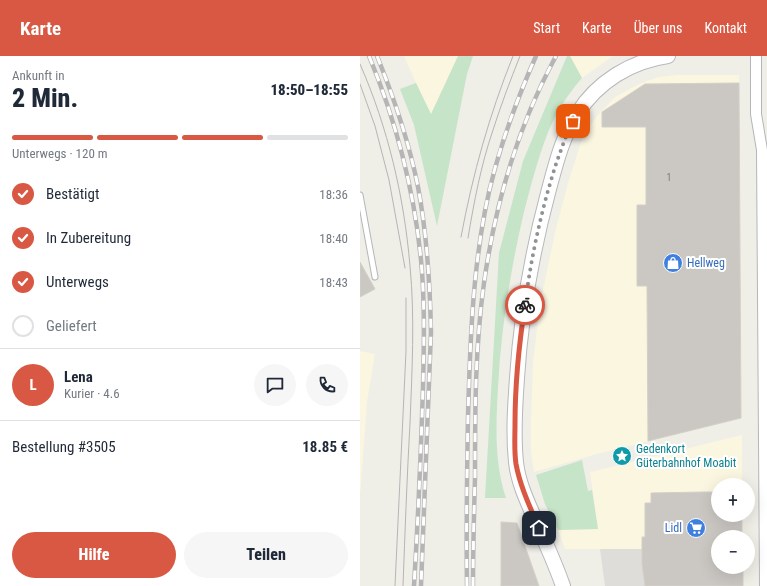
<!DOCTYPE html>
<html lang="de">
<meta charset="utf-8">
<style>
:root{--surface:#fff;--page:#f6f6f7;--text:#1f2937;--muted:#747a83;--line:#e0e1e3;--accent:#d95843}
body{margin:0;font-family:"Roboto Condensed",sans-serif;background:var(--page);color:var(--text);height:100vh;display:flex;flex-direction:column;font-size:15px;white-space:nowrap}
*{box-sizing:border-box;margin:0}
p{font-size:13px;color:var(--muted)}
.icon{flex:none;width:22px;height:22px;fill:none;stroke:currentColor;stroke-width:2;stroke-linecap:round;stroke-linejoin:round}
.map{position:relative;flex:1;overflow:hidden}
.details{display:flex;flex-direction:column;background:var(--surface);width:360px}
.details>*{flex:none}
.tools{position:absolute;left:351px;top:422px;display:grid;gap:8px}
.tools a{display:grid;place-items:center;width:44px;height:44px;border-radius:50%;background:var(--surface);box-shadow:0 4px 16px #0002;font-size:20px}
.pin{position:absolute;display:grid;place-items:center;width:34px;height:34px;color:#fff;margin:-17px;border-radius:8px;box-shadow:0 2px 6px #0006}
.courier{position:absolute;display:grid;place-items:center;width:40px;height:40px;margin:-20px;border:3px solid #d95843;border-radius:50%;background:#fff;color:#222;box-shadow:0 1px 5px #0007}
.summary em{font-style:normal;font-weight:800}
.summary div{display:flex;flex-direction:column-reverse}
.summary{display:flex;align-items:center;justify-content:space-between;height:68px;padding:0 12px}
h1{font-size:26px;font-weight:800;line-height:30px}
.bar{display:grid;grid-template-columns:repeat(4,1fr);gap:6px 4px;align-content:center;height:48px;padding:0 12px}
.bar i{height:5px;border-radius:3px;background:var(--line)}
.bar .active{background:var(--accent)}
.bar p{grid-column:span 4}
.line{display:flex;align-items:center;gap:10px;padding:0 12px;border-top:1px solid var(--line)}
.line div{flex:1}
.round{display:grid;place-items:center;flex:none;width:42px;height:42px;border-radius:21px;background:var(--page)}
ol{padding:0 12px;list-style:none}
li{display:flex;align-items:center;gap:12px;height:44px}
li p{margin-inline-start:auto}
li .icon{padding:4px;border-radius:50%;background:var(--accent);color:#fff;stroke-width:4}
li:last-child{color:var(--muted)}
li i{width:22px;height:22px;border:2px solid var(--line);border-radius:50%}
.cta{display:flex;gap:8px;margin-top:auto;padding:8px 12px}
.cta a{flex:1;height:46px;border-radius:24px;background:var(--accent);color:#fff;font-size:16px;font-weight:800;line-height:46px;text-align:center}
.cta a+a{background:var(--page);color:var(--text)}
header{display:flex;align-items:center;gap:24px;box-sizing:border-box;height:56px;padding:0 20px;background:var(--accent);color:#fff}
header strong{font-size:19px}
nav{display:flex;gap:22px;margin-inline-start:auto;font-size:14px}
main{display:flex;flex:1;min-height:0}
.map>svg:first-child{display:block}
.commercial{fill:#fbf6e0}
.industrial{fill:#deddd9}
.green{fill:#c6e4c8}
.building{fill:#cbc8c4;stroke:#d3d0c6}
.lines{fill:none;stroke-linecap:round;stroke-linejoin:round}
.service-casing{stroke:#b4b6ba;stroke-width:7}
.minor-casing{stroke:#b4b6ba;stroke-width:12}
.secondary-casing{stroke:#b6b8bd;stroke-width:16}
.service{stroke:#fff;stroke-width:5}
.minor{stroke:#fff;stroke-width:10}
.secondary{stroke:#fff;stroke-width:14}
.tram{stroke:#b5b5b6;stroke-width:1}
.rail-casing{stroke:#b5b5b6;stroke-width:4.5}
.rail{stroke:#fff;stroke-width:3;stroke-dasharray:9;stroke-linecap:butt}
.done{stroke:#919293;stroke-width:4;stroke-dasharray:0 7.2}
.route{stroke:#d95843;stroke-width:5}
.labels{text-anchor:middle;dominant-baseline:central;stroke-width:4;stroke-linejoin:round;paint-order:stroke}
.number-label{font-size:10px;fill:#7a7b7e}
.shop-label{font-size:12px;fill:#366cbe;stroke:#fff;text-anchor:start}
.culture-label{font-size:12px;fill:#0d838f;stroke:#fff;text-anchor:start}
</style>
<header>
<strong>Karte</strong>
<nav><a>Start</a><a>Karte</a><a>Über uns</a><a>Kontakt</a></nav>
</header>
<main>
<section class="details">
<div class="summary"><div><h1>2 Min.</h1><p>Ankunft in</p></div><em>18:50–18:55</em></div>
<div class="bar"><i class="active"></i><i class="active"></i><i class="active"></i><i></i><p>Unterwegs · 120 m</p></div>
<ol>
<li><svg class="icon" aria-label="check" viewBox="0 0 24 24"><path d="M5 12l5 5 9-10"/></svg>Bestätigt<p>18:36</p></li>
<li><svg class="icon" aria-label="check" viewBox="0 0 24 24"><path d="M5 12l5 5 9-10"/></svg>In Zubereitung<p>18:40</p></li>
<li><svg class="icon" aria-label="check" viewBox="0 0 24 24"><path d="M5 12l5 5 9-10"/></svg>Unterwegs<p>18:43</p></li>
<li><i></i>Geliefert</li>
</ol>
<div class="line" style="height:72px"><b class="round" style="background:var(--accent);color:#fff">L</b><div><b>Lena</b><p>Kurier · 4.6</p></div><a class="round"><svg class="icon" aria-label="chat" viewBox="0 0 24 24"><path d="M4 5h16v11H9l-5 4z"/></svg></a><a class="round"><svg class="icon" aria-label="phone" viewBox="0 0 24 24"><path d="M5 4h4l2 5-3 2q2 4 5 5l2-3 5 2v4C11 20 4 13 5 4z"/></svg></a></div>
<div class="line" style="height:52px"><div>Bestellung #3505</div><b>18.85 €</b></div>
<div class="cta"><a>Hilfe</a><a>Teilen</a></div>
</section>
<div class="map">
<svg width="407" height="530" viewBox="0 0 407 530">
<rect width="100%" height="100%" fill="#efeee7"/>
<!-- commercial -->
<path class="commercial" d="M44,0H98L71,59L56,27Z
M210,0H253L222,22Z
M316,19H379L381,362L237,398L174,416L171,396V363L173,306L180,248L196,172L208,127L220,89L228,73L236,61L255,41L279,28L298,21Z
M0,295L15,298L7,346L0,440Z
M382,379V429H358V459H382L383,481H358V493H205L198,474L238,473L230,416Z"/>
<!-- industrial -->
<path class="industrial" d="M240,493H358V511L383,530H245Z"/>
<!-- green -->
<path class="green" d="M98,0H113L107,18L77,170L54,69L40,33L56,27L71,58Z
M207,0H210L222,22C207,39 195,58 187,79C177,105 170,133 163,160C150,217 141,273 138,331C136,369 134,406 146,442H125L139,197L163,105Z
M222,404L228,435L232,434L238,473L198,474L185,448L176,419Z"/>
<!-- building -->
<path class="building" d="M379,27L381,362L288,385L287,230H277V149H286V71H242V56L285,28Z
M0,206L15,233L0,241Z
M344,436H358V459H382V481H358V511H383V530H285L282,508V481H285V447H291V437Z
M141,466L157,467L179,530H141Z"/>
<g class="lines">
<defs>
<path id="service" d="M0,139L15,221"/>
<path id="minor" d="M396,0V58L402,94L405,530"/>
<path id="secondary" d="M203,530C195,507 185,485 175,463C167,445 158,426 156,406C153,378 155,349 157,322C161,259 172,197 188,137C195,111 202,81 217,58C237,26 271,5 308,0"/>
</defs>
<!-- service casing -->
<use href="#service" class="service-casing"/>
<!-- minor casing -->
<use href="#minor" class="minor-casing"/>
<!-- secondary casing -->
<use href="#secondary" class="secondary-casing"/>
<!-- service -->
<use href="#service" class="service"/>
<!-- minor -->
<use href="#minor" class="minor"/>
<!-- secondary -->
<use href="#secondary" class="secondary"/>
<!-- tram -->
<path class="tram" d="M0,8C28,72 44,140 50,210C55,262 52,315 50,367C47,421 45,476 43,530
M0,28L15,70L29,124L45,212
M101,181C113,117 129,60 153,0
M108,182C114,146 121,109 133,74C141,49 150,25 160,0
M35,530L46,295V242"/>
<defs>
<path id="rail" d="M9,0C36,65 54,134 61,204C65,246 64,289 63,331C61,397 58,464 54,530
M17,0C34,42 49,86 58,131C67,178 70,227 71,276L61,530
M107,530C106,473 107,417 108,360C110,292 112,223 125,155C135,102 154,50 176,0
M113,530C113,494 114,457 115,421C115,356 115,291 124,227C135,149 158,70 196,0"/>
</defs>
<!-- rail casing -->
<use href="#rail" class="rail-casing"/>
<!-- rail -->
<use href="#rail" class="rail"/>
</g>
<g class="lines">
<!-- done -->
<path class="done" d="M165,249C171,201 182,151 197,105C202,92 206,78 213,65"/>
<!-- route -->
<path class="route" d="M165,249C159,288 155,328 155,368C155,381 154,395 156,408C160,430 170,451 179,472"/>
</g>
<!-- icons -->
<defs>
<symbol id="shop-disc" viewBox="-11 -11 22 22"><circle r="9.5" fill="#3f7fe0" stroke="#fff"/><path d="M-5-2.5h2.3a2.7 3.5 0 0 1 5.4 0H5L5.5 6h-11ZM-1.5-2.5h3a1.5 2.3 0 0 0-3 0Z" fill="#fff"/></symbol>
<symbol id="sight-disc" viewBox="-11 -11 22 22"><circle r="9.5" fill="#0f9aa8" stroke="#fff"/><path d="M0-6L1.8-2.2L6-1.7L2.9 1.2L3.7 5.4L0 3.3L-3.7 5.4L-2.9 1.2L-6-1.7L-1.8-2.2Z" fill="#fff"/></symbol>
<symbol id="supermarket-disc" viewBox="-11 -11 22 22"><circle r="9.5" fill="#3f7fe0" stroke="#fff"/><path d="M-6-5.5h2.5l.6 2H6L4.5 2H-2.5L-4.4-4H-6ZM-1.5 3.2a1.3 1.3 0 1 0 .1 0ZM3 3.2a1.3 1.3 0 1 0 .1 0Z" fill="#fff"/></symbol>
</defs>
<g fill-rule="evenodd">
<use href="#shop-disc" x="302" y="196" width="22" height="22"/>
<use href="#sight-disc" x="251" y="389" width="22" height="22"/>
<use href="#supermarket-disc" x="325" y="461" width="22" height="22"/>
</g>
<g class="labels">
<!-- number labels -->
<g class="number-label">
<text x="309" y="121">1</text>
</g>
<!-- shop labels -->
<g class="shop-label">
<text x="327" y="207">Hellweg</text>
<text x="322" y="472" text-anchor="end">Lidl</text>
</g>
<!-- culture labels -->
<g class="culture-label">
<text x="276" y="393">Gedenkort<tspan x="276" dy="14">Güterbahnhof Moabit</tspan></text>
</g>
</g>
</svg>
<div class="tools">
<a>+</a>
<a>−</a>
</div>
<div class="pin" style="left:213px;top:65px;background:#ea580c"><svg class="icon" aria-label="bag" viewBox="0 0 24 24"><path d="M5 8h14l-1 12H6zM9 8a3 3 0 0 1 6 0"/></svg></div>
<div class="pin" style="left:179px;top:472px;background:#1f2937"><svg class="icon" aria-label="home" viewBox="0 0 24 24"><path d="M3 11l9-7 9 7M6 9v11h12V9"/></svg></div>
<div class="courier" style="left:165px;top:249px"><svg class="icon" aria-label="bike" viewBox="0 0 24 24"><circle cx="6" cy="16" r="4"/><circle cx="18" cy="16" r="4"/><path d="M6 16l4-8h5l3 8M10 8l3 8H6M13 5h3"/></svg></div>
</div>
</main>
